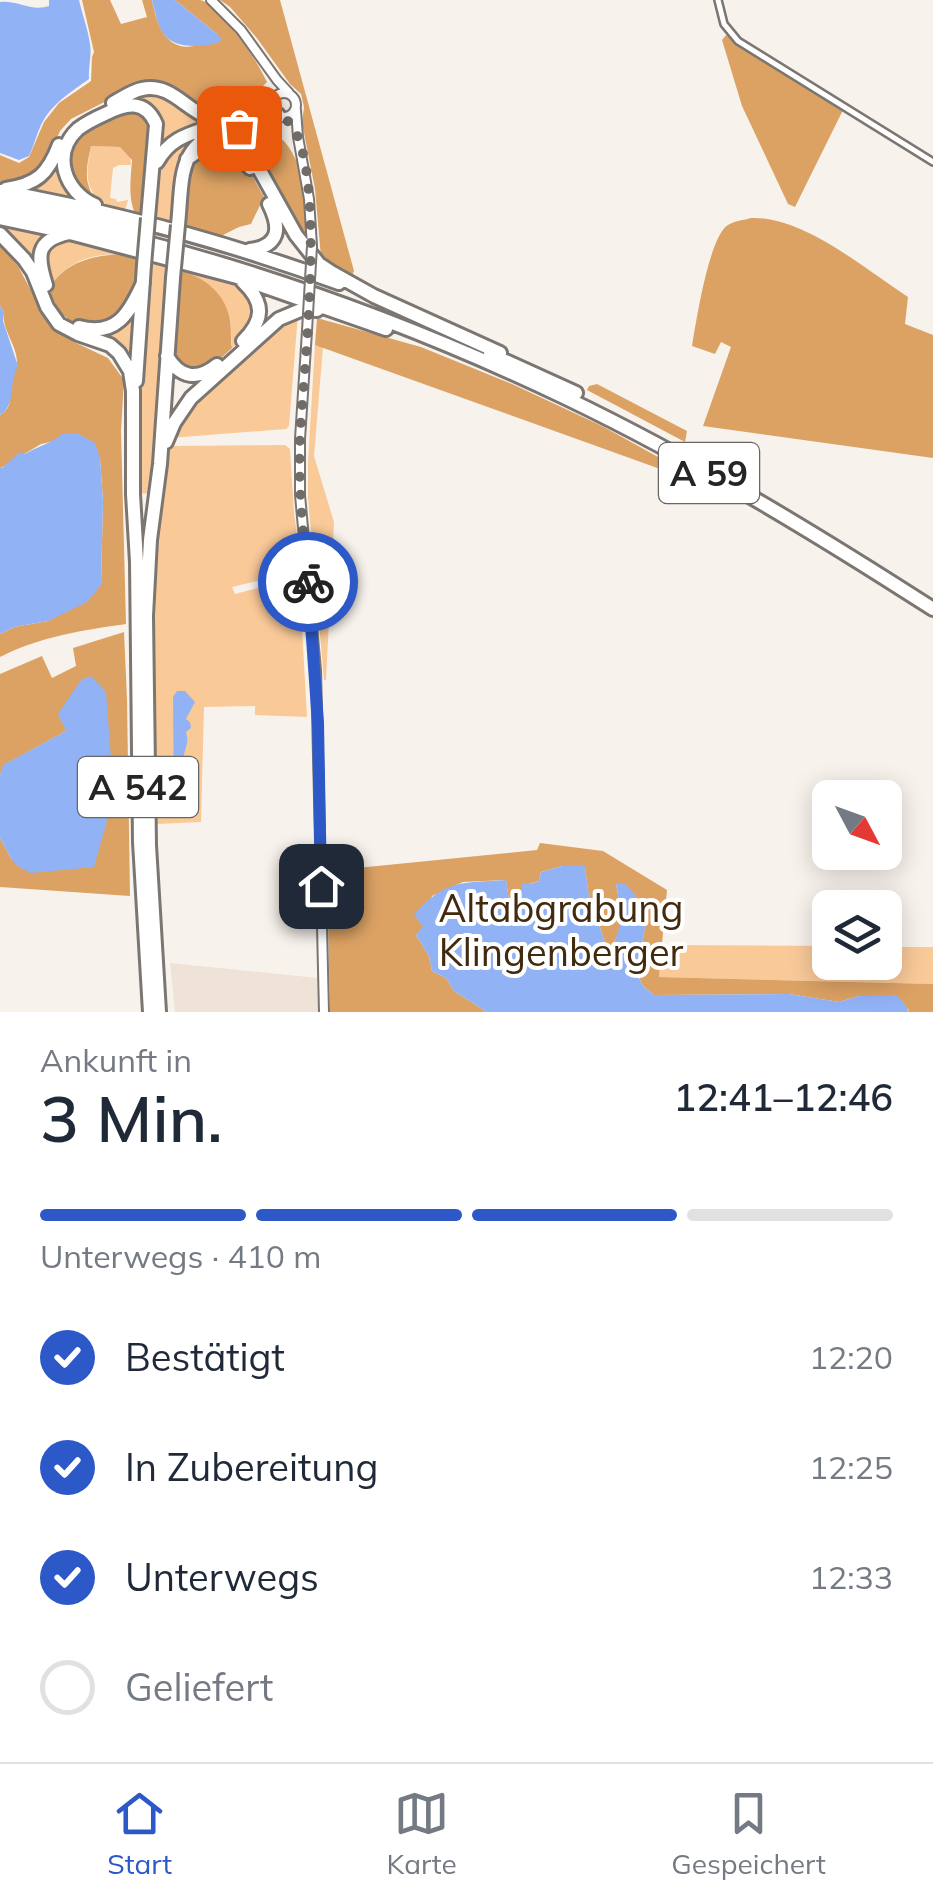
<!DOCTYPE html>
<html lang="de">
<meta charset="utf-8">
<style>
:root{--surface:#fff;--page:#f6f6f7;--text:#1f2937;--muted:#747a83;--line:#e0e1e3;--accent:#2d58c7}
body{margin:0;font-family:Mulish,sans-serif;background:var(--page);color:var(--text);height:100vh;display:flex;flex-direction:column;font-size:38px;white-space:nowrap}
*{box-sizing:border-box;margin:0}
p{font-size:32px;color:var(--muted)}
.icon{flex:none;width:55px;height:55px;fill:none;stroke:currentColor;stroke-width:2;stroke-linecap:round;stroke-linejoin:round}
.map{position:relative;height:1012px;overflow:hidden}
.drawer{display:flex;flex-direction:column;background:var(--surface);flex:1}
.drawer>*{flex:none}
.needle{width:65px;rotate:131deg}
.fabs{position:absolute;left:812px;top:780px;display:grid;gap:20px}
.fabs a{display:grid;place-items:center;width:90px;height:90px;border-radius:15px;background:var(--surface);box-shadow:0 5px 25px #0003;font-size:50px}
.pin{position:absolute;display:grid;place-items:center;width:85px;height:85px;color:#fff;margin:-42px;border-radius:20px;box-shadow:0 5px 15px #0006}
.courier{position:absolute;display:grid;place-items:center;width:100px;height:100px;margin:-50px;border:8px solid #2d58c7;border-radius:50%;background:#fff;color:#222;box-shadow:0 2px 12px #0007}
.head em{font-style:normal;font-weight:600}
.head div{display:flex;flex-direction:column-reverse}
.head{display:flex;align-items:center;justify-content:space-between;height:170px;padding:0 40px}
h1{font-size:65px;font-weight:600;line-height:75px}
.bar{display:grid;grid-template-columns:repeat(4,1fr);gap:15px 10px;align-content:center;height:120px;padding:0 40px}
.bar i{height:12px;border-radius:8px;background:var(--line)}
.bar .current{background:var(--accent)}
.bar p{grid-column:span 4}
ol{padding:0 40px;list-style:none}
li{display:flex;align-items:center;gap:30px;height:110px}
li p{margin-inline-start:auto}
li .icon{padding:10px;border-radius:50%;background:var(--accent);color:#fff;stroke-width:4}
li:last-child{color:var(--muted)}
li i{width:55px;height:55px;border:5px solid var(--line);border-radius:50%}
.menu{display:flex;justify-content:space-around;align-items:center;height:140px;border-top:2px solid var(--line);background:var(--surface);font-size:28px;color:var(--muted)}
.menu a{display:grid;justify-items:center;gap:5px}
.menu .current{color:var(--accent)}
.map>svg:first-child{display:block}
.built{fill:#efe3d8}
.green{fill:#f9c998}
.forest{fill:#dca264}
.water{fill:#92b2f6}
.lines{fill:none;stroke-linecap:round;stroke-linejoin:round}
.street-casing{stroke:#7b7671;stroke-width:10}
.secondary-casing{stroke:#7b7671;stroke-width:12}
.highway-casing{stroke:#7b7671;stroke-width:18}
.street{stroke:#fff;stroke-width:5}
.secondary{stroke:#fff;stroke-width:8}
.highway{stroke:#fff;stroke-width:12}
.secondary-bridge-casing{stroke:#7b7671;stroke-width:12;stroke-linecap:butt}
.highway-bridge-casing{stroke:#7b7671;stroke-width:18;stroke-linecap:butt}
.secondary-bridge{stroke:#fff;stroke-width:8}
.highway-bridge{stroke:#fff;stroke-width:12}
.done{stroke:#706d69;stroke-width:10;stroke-dasharray:0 18}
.route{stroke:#2d58c7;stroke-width:12}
.labels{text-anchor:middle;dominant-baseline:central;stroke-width:8;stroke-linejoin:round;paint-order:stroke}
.shield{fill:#fff;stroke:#686665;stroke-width:2.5}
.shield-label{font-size:35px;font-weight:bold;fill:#272523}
.park-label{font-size:38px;fill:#422a0e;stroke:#fff}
</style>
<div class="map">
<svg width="933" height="1012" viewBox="0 0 933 1012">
<rect width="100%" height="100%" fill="#f8f2ec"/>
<!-- built -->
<path class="built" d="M170,963L318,978L320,1012H175Z"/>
<!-- green -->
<path class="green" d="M154,91C177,96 192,114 213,123L175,137L158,155L161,126L159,125C156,115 152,105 140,102C126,98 114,106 102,112C59,134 42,170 85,204L20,190C59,178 49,159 70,133C83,116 133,92 154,91Z
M216,128L175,226L151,219C154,197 152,164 170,148C181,138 202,134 216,128Z
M91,146L120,147L130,156L131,165H119L113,168L110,198L116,199L117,202L128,200L125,211L110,209L90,200L93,193C84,177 88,164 91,146Z
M0,221L56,233L48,238L45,291L62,319L70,326L138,298L134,373L125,356L63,324L0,231Z
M66,237L141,254L140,260C107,247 68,258 49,288L44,250Z
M149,257L170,263L153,494L136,493V408Z
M177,264L239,283L257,307L245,335L232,348L230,318L177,271Z
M298,314L289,426L286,429L170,438L182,415L269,329Z
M315,345L323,347L314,456L334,522L326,680H324L308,498V462Z
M285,445L290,449L294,513L302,570L232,587L235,594L301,577L305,626L302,628L307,717L255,715V706L204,707L201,822L157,824C156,744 153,664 156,584C158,537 158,491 171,446Z
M662,945L830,946V962H885V947H933V984L659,977Z"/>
<!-- forest -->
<path class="forest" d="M82,0H110L121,24L147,17L142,0H152C156,21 165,52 194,46C202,44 210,38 217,34L175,0C182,0 193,0 200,0C223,5 257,61 267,82C259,89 254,101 244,105C234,111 227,107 213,115L173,91L130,89L71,119L60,131L47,161L38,174L6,185L0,184V155L19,163L29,157L44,122L59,103L91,81L92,57L94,52Z
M220,0H280L354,271L351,278L321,257L315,189L302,123L304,107L301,94L290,84L256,37L230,7Z
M726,35L843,110L795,207L788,204L742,106L722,40Z
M131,107L152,119L145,218L137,217C127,200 131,178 132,160L120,147L91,146C89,156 86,167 87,177C87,185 92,191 92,199L72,184L68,150L88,126Z
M267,129C309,148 306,209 306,247L276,196L250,136L254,130Z
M221,148L246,165L264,197L251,224L239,227L215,239L182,229L190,167L198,155Z
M751,218C803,216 865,269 908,297L905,324L933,335V458L703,426L731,347L721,342L715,354L692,346C696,323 709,236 728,225C734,221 744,220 751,218Z
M0,245L18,266L47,321L74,342L108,358L124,380L121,431L126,624C83,630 39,637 0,657V634L14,627L48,621L101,585L103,501L100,458L55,441L41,444L1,468L0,467V415C13,406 9,400 10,386C11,378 17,369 17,361C16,343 1,329 4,312L0,306Z
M122,254L140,260L139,275L128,309L103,327C70,323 61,322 49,288C67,261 91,256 122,254Z
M177,271C201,274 224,292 229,316C232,326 230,338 232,348L209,369L191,374L171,357Z
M317,318L421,347L512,384L602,426L678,468L674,474L315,345Z
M597,384L687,431L685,442L587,390L589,386Z
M124,632L127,699L130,896L0,887V838L12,860L66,731L4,765L0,775V674L42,656L52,678L76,666L73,648Z
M540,843L603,851L667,890L659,977L933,984V1012H909L908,1009L859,996L839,1002L789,994L654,995C650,991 645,989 642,984C638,978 638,967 639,960C645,922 657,904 616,884C620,909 627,927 610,947L606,946L588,891L585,867L562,866L541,872L539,881L529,884L524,905L515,910L510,907L506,880L463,882L432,896L424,927L416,935L429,956L432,971L446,978L454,991L487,1012H330L327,871L537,850Z"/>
<!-- water -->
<path class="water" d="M49,0H79C82,14 88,29 90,44C92,56 88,67 89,79C71,92 51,104 41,125C36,135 34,146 29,156L19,160L0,153V2C18,0 31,12 49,6Z
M152,0H175L217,34L222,40C213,45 208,45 198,46C163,47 159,30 152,0Z
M0,306L4,312L3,321L18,366C8,384 17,404 0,415Z
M63,433H77L95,443L100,458L103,501L101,585L87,602L48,621L14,627L0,634V467L2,468L20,452L25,454C38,446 53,443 63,433Z
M91,676L106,692L114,796L94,867L31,873L19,867L12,860L0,838V775L3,765L66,731L58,714L81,680Z
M177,691H185L195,702L186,719L190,722L191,728L186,732C189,743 186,745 184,755C181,775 193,783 180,803L174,802L173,697Z
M562,866H585L588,891L606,946L613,944C624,924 620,906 616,884H625C670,925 623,952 642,984C645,989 650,991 654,995L789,994L839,1002L859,996L896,995L904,1003L909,1012H487L454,991L446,978L432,971L429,956L416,935L423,926L414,915C445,879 462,883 506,880L510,906L516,910L523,905L521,895L522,883L530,884L539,881L541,872Z"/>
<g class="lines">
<defs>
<path id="street" d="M718,0L724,24L738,41L933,162"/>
<path id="secondary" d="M211,0L241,30L277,80L289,93
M272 105a12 12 0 1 1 24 0a12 12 0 1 1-24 0Z
M296,110L298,137L309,199L312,246
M307,331L300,439V495L316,670L324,1012"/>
<path id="highway" d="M113,103C122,98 132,91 142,89C170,83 184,108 207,117C218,121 228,119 239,118
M251,113L264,109L272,102
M243,123L239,128L244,142L296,235L319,264L331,272L374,296L500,353
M187,159C214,138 231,140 250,168
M157,162C170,138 189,134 213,126
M6,189C37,184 48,174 59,145
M0,191C116,212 229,243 339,283
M0,200L141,232
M95,205C65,192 51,154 78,129C86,123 96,118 105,114C126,103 145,99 156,124L148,218
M0,209C196,247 386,312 566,398C693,459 815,533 933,609
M0,218L70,233L237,277L386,329
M178,225C183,176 176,143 232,126C247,121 262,116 278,115
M0,234L24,259L33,272L47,307L59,324L78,334L110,345L119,353L130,371L133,391V494L137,562L140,842L150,1012
M250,250C280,246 281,228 269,204
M46,285C37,257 35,240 69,233
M79,327C116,337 129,314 143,283
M243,341C264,320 265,303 243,282
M490,354L576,393
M167,356C180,378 197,381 217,365
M136,381L144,265
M166,442L174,423L191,398L279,319L303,309L317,310
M159,1012L149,845L146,616L150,540L160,464L173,278"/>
</defs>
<!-- street casing -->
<use href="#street" class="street-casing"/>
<!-- secondary casing -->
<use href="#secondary" class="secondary-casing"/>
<!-- highway casing -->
<use href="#highway" class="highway-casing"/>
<!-- street -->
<use href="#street" class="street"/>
<!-- secondary -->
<use href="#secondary" class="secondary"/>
<!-- highway -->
<use href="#highway" class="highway"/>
<defs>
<path id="secondary-bridge" d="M307,331L312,246"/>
<path id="highway-bridge" d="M144,265L148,218
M173,278L178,225"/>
</defs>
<!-- secondary-bridge casing -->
<use href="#secondary-bridge" class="secondary-bridge-casing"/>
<!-- highway-bridge casing -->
<use href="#highway-bridge" class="highway-bridge-casing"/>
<!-- secondary-bridge -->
<use href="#secondary-bridge" class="secondary-bridge"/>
<!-- highway-bridge -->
<use href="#highway-bridge" class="highway-bridge"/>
</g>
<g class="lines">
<!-- done -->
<path class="done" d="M239,128C246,119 262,115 274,115C336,117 301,392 300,437C298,485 303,533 308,582"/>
<!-- route -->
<path class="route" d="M308,582L318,723L321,886"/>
</g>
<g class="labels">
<!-- shield labels -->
<g class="shield">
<rect x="659" y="443" width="100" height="60" rx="8"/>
<rect x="78" y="757" width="120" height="60" rx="8"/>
</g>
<g class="shield-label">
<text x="709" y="473">A 59</text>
<text x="138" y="787">A 542</text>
</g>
<!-- park labels -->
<g class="park-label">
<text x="561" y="908">Altabgrabung<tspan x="561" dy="44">Klingenberger</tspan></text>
</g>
</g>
</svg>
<div class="fabs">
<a><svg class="needle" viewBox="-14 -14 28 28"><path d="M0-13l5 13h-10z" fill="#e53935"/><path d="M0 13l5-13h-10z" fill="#747a83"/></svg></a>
<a><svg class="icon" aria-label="layers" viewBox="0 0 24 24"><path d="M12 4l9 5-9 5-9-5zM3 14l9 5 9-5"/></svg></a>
</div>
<div class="pin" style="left:239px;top:128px;background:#ea580c"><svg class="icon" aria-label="bag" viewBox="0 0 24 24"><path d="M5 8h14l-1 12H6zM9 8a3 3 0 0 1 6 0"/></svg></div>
<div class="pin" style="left:321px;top:886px;background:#1f2937"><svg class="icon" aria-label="home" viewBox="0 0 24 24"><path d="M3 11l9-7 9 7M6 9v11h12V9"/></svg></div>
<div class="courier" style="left:308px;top:582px"><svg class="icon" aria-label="bike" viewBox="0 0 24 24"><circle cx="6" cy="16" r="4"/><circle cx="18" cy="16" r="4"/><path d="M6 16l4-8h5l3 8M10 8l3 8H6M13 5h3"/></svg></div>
</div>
<section class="drawer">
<div class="head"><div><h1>3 Min.</h1><p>Ankunft in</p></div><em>12:41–12:46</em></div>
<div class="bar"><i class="current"></i><i class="current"></i><i class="current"></i><i></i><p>Unterwegs · 410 m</p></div>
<ol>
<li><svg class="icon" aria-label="check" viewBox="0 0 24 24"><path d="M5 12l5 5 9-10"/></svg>Bestätigt<p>12:20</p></li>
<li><svg class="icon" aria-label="check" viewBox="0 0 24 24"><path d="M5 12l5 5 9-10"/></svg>In Zubereitung<p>12:25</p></li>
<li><svg class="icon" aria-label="check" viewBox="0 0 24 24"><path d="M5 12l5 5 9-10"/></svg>Unterwegs<p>12:33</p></li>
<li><i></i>Geliefert</li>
</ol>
</section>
<nav class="menu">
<a class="current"><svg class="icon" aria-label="home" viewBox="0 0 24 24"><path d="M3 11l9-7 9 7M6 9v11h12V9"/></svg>Start</a>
<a><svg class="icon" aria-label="map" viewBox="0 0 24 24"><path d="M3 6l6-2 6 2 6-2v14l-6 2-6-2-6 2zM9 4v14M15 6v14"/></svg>Karte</a>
<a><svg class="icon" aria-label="saved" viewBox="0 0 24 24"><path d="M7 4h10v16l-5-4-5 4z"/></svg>Gespeichert</a>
</nav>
